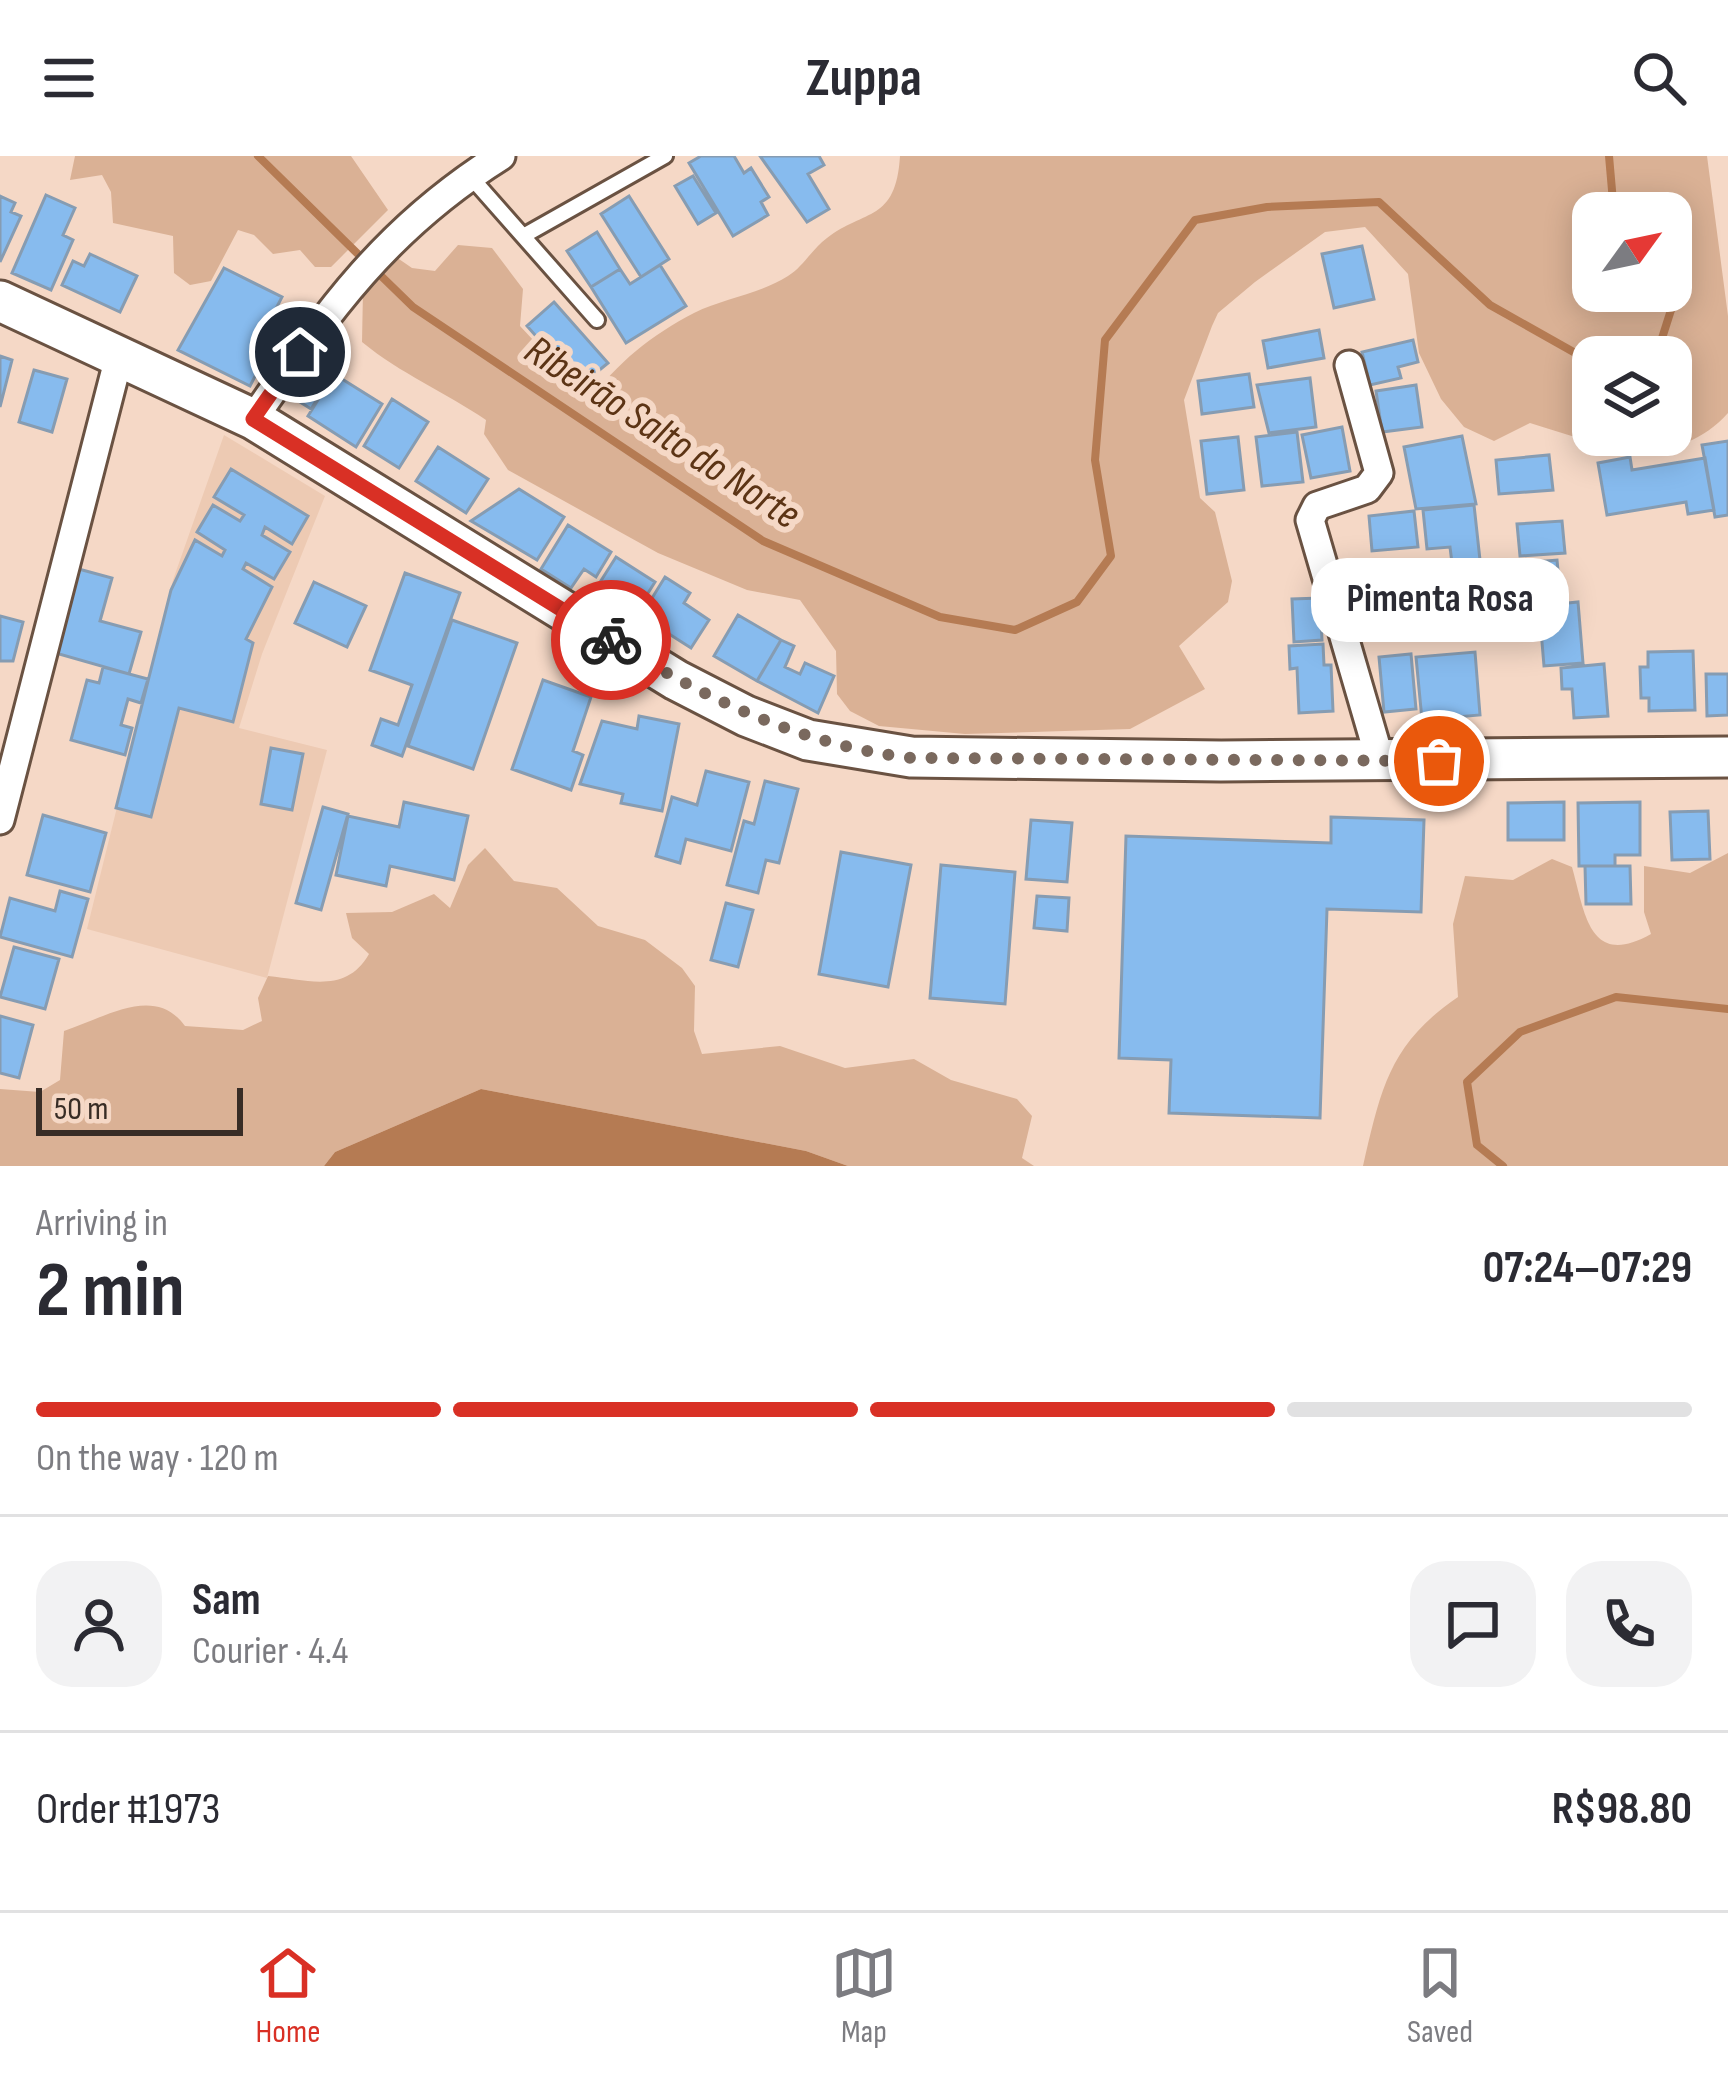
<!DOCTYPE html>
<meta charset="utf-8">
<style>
:root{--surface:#fff;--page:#f2f2f3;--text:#2b2b33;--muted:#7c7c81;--line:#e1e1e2;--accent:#d93025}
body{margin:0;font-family:"Sofia Sans Condensed",sans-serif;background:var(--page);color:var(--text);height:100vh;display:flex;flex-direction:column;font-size:45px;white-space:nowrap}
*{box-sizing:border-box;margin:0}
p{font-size:39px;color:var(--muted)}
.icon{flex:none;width:66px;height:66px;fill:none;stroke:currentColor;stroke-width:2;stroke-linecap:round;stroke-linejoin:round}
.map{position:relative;height:1010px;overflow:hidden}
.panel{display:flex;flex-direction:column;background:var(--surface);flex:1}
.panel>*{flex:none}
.needle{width:78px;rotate:57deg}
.controls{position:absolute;left:1572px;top:36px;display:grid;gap:24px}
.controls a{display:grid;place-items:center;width:120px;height:120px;border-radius:24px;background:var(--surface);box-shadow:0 6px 30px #0003;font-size:60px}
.scale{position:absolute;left:36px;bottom:30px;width:207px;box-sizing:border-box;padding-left:12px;border:6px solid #382d26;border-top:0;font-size:33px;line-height:42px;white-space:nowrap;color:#382d26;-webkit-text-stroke:9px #f5d8c6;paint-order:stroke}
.pin{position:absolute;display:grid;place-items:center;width:102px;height:102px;color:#fff;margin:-51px;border:6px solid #fff;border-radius:50%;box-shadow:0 3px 12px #0007}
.courier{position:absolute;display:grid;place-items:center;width:120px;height:120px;margin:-60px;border:9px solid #d93025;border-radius:50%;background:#fff;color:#222;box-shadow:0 3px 15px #0007}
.bubble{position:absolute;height:84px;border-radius:36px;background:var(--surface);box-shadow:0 6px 30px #0003;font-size:39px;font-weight:700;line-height:84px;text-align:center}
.head em{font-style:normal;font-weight:700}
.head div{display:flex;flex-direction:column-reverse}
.head{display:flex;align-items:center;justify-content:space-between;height:204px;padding:0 36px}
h1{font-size:78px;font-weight:700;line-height:90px}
.bar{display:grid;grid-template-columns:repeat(4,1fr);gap:18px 12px;align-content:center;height:144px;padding:0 36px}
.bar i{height:15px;border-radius:9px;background:var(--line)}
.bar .selected{background:var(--accent)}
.bar p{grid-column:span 4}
.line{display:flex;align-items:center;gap:30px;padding:0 36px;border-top:3px solid var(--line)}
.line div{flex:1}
.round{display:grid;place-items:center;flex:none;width:126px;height:126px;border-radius:36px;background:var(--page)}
header{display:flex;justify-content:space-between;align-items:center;height:156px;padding:0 36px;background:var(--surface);font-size:54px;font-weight:700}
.menu{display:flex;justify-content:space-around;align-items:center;height:168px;border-top:3px solid var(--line);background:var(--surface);font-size:33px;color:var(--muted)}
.menu a{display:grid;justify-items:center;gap:6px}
.menu .selected{color:var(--accent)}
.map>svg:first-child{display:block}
.built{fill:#edcab3}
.green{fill:#dab195;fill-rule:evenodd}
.water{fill:#b57b53}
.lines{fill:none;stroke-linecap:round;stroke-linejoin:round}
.stream{stroke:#b57b53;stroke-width:8}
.building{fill:#87bbee;stroke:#869cb2;stroke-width:3}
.service-casing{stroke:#6a5242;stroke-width:20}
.minor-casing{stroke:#6a5242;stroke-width:33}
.secondary-casing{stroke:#6a5242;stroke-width:45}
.service{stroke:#fff;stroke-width:14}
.minor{stroke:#fff;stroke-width:27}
.secondary{stroke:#fff;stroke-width:39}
.done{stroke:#7a695e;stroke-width:12;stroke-dasharray:0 21.6}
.route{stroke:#d93025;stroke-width:15}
.labels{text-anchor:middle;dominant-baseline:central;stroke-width:12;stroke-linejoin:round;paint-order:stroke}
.water-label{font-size:42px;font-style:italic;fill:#5c3415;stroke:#f5d8c6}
</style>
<header><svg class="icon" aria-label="menu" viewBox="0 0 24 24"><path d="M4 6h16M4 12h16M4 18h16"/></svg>Zuppa<svg class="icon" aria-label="search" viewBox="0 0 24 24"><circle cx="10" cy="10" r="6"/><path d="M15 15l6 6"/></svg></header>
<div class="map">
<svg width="1728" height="1010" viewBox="0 0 1728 1010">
<rect width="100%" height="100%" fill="#f5d8c6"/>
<!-- built -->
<path class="built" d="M224,279L325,340L262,498L239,572L327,594L267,822L87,773L173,424Z"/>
<!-- green -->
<path class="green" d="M75,0H351L388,54L331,111H315L300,94L273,98L254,79L238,74L211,125L190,129L174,117L173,80L113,67L111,36L102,19L70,24Z
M900,0H1707L1728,160V257C1672,319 1598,288 1530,267L1494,285L1464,271L1441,243L1419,197L1408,118L1365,71L1325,76L1255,126L1218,157L1212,170L1184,244L1200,342L1215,356L1232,425L1228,446L1179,490L1205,533L1130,573L965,578L879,570L850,555L837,538L836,495L800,444L747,434L658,397L508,314L484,278L486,264C445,236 401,218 362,186L363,135L396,101L412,112L435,115L458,89L492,92L523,133L520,170L590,245C615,208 653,178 694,157C724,142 758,139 788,120C803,111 812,93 827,82C865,53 896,66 900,0ZM1593,57H1671V135H1593ZM1593,201H1671V279H1593Z
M485,692L514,725L557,732L598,770L645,784L682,812L695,830L694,875L702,898L780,890L845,912L914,903L951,924L1017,943L1032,960L1022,1002L1034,1010H848L806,995L481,933L335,996L324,1010H0V933L40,936L60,924L64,875C106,861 155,828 185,870L243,874L262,865L258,842L268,820C309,824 346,838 369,798L352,782L346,757L392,756L434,738L450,752L468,709Z
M1728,697V1010H1363C1381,933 1389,888 1458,841L1453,768L1465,720L1513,724L1552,703L1572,711C1585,757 1589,813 1651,778L1644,756V710L1690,717Z"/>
<!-- water -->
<path class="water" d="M481,933L806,995L848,1010H324L335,996Z"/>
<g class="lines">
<!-- stream -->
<path class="stream" d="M258,0L364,104
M1609,0L1614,57
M375,114L413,151L763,385L940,461L1015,474L1077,446L1111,400L1095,304L1105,184L1195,64L1267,51L1379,46L1490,149L1593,207
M1656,201L1671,154L1656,135
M1503,1010L1477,989L1467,926L1520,876L1616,841L1728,853"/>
</g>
<!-- building -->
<path class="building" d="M701,0H734L744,17L751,12L769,41L761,46L768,59L733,80L689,7Z
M760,0H819L824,9L808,18L829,53L807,66Z
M693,20L716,57L698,68L675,30Z
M46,39L75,52L63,79L73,84L51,134L12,117Z
M0,40L15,47L11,56L21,60L0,106Z
M629,40L669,103L641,121L601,58Z
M597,76L620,113L591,131L567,95Z
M1362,90L1374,143L1334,152L1322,98Z
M90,98L137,120L120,156L62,129L73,105L84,110Z
M660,109L686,150L626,187L591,131L620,113L630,128Z
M224,112L282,141L266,172L277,178L250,230L178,194Z
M554,146L608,207L580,230L527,170Z
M1319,174L1324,202L1268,212L1263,185Z
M1413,184L1418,206L1398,211L1401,222L1370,229L1362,196Z
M306,193L337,212L311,253L281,234Z
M0,200L12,204L0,251Z
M34,214L67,223L52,276L19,266Z
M334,218L382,248L356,291L308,260Z
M1249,218L1254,251L1202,258L1198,225Z
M1310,222L1316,271L1269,277L1257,229Z
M1416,229L1422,271L1382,276L1376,235Z
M392,243L428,266L399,312L364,290Z
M1342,271L1350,315L1311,322L1302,279Z
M1297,276L1303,326L1262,330L1256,281Z
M1462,280L1476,348L1416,353L1404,291Z
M1238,281L1244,334L1207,338L1201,285Z
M1728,285V359L1715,361L1702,289Z
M438,291L488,323L466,357L416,325Z
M1549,299L1553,334L1499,338L1496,304Z
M1630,301L1632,314L1705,302L1714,354L1688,358L1686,346L1607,359L1598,307Z
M231,313L308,360L292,388L265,371L262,379L290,396L274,423L246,407L243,413L272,431L246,483L253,487L233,566L179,552L151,661L116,652L171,434L195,384L222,400L225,394L197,376L213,349L240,365L244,359L214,341Z
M519,333L564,361L537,404L471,365Z
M1474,349L1480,404L1452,407L1450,391L1427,393L1423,354Z
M1414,355L1418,391L1372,395L1369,360Z
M1562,365L1565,397L1520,400L1517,368Z
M568,369L611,396L596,421L584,413L571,432L541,413Z
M616,401L655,426L636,456L597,431Z
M1557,404L1560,436H1551L1552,445L1521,448L1520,433L1511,434L1509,408Z
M1468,406L1471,432L1423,436L1424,449L1370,454L1366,415Z
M75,412L112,422L100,465L141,476L129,518L52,496Z
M405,417L460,437L402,600L372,589L381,563L398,569L412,529L370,514Z
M665,421L690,437L684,447L709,464L691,492L641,460Z
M314,426L366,450L347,491L295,467Z
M1320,442L1322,484L1294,486L1292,443Z
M1578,446L1583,507L1544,510L1539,450Z
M738,459L781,484L757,525L714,500Z
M0,460L23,466L13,505H0Z
M452,464L517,487L473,613L408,590Z
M781,484L794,490L785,511L800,518L805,507L834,520L818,557L757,525Z
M1323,488L1324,509H1331L1333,555L1299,557L1297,512L1290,513L1289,490Z
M1693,495L1695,554L1649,555V542H1641L1640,511H1648V496Z
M1475,496L1480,559L1422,564L1416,501Z
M1411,498L1416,553L1384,556L1379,501Z
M1604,508L1608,560L1574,562L1572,533H1562L1561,512Z
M103,511L148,523L141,547L128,543L121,569L132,572L125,599L71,584L87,524L99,527Z
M1706,518H1728V559L1707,560Z
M543,524L591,541L573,595L583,599L571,634L512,613Z
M639,560L679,568L662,655L621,647L623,638L580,628L602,565L637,573Z
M271,592L303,598L292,654L261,648Z
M706,615L749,626L731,695L686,683L680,707L656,700L672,641L697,649Z
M765,625L798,633L779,707L766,704L758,737L727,729L744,665L754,668Z
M404,646L468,660L454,724L390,710L386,730L336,719L348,660L399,671Z
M1564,646V684H1508V647Z
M1640,646V699H1615V710H1579L1578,647Z
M323,651L348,658L321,754L296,747Z
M1708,655L1710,703L1672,704L1670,656Z
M43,659L106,677L90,736L27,719Z
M1331,661L1424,664L1421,756L1327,753L1320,962L1169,957L1171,904L1119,902L1126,680L1331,687Z
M1031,664L1072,667L1067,726L1026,723Z
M841,696L911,709L888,831L819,818Z
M941,709L1015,716L1005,848L930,842Z
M1585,710H1630L1631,748H1586Z
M60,735L88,743L72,801L0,781L10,742L55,755Z
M1037,740L1069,742L1067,775L1034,772Z
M726,747L753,754L738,811L711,804Z
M14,791L59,803L45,853L0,841Z
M0,860L33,869L19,922L0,917Z"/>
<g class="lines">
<defs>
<path id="service" d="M470,20L597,164
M525,79L665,0"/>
<path id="minor" d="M1349,209L1379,317L1367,333L1317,350L1310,364L1380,604
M253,263C329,154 386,72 501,0
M0,664L120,197"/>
<path id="secondary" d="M0,145L253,263L676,524L746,560L808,584L911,601L1221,605L1728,601"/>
</defs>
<!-- service casing -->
<use href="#service" class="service-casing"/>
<!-- minor casing -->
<use href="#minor" class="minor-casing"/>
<!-- secondary casing -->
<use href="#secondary" class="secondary-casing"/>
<!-- service -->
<use href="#service" class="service"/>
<!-- minor -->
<use href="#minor" class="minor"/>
<!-- secondary -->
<use href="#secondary" class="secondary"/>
</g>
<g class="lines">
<!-- done -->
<path class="done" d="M611,484C707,543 797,588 911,602L1439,605"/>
<!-- route -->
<path class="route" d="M300,196L253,263L611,484"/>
</g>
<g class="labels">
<!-- water labels -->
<g class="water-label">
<text transform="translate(662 277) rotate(33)">Ribeirão Salto do Norte</text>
</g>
</g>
</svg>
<div class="controls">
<a><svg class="needle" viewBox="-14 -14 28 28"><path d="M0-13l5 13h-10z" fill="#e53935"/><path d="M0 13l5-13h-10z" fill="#7c7c81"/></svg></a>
<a><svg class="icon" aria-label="layers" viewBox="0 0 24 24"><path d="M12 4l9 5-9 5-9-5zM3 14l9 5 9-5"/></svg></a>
</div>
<div class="scale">50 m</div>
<div class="pin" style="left:1439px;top:605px;background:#ea580c"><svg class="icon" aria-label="bag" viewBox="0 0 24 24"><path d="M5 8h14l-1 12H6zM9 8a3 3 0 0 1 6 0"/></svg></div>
<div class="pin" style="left:300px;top:196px;background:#1f2937"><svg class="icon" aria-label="home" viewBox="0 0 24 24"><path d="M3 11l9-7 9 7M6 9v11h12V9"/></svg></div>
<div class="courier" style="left:611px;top:484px"><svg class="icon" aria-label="bike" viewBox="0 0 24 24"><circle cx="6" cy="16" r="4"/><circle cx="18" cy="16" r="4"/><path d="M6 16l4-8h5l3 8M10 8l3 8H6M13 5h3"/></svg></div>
<div class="bubble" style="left:1311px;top:402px;width:258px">Pimenta Rosa</div>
</div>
<section class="panel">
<div class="head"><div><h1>2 min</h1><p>Arriving in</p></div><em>07:24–07:29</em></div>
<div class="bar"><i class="selected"></i><i class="selected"></i><i class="selected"></i><i></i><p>On the way · 120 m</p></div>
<div class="line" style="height:216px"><a class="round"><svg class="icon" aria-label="person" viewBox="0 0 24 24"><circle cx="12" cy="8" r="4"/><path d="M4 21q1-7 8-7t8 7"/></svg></a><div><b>Sam</b><p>Courier · 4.4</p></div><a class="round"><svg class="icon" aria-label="chat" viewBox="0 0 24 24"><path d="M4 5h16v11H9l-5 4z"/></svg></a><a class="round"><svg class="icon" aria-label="phone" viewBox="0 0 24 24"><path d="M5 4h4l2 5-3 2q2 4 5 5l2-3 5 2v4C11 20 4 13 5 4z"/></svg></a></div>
<div class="line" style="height:156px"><div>Order #1973</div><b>R$98.80</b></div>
</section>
<nav class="menu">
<a class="selected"><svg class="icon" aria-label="home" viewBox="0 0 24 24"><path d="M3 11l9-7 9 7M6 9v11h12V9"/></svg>Home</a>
<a><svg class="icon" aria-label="map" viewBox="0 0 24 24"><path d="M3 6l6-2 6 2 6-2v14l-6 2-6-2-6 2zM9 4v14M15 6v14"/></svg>Map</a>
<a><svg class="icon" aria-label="saved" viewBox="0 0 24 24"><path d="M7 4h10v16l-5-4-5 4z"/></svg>Saved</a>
</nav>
